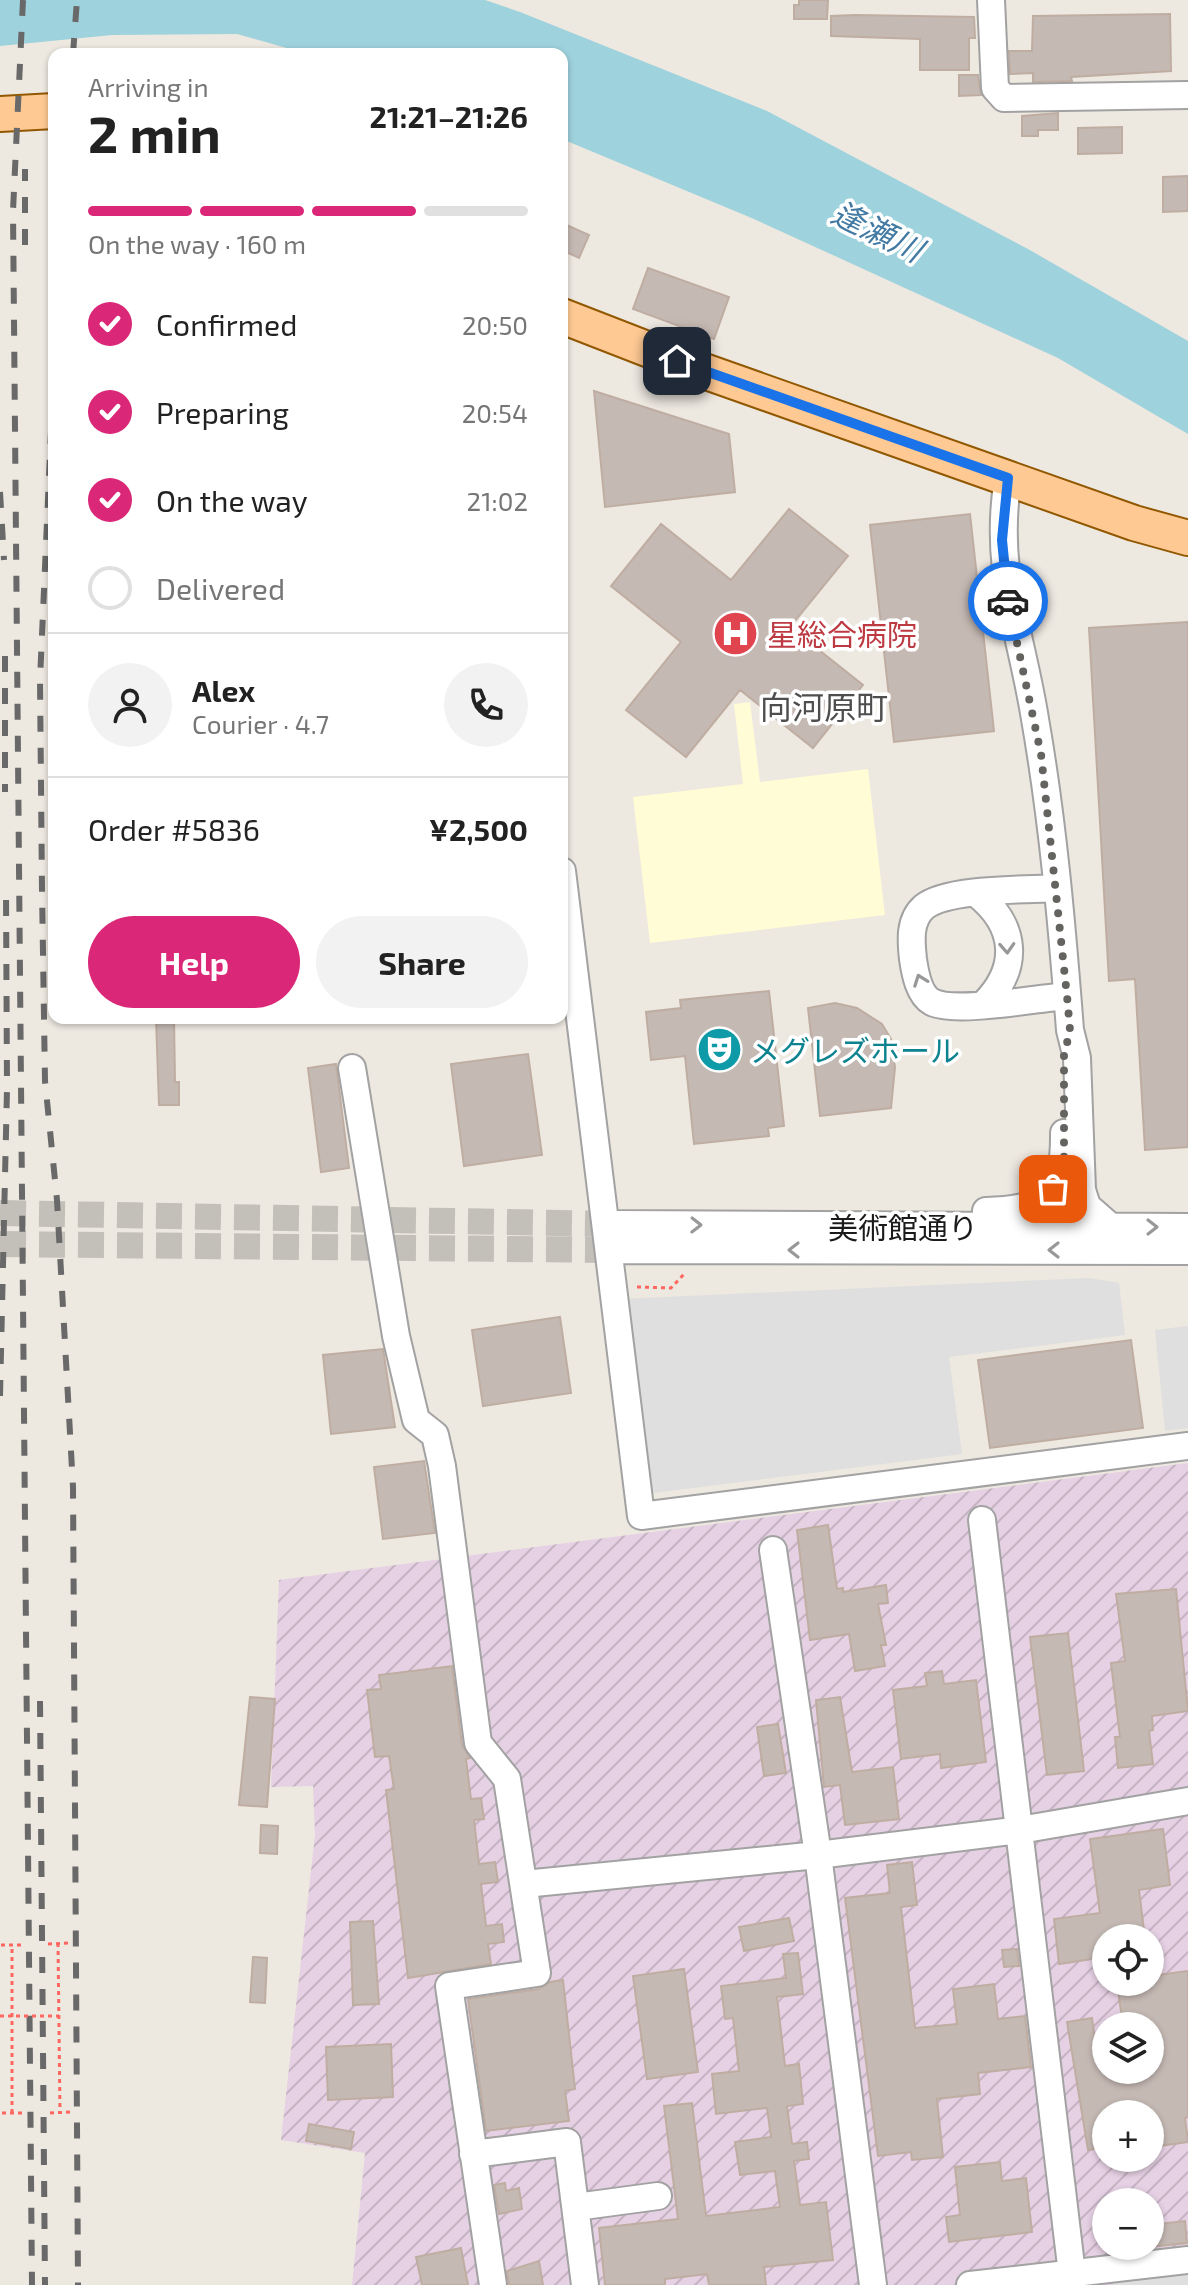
<!DOCTYPE html>
<meta charset="utf-8">
<style>
:root{--surface:#fff;--page:#f2f2f2;--text:#222;--muted:#767676;--line:#e0e0e0;--accent:#db2777}
body{margin:0;font-family:"Exo 2","Noto Sans JP",sans-serif;background:var(--page);color:var(--text);height:100vh;display:flex;flex-direction:column;font-size:30px;white-space:nowrap}
*{box-sizing:border-box;margin:0}
p{font-size:26px;color:var(--muted)}
.icon{flex:none;width:44px;height:44px;fill:none;stroke:currentColor;stroke-width:2;stroke-linecap:round;stroke-linejoin:round}
.map{position:relative;flex:1;overflow:hidden}
.sheet{position:absolute;left:48px;top:48px;width:520px;height:976px;display:flex;flex-direction:column;background:var(--surface);border-radius:16px;box-shadow:0 2px 6px #0004}
.sheet>*{flex:none}
.fabs{position:absolute;left:1092px;top:1924px;display:grid;gap:16px}
.fabs a{display:grid;place-items:center;width:72px;height:72px;border-radius:50%;background:var(--surface);box-shadow:0 2px 6px #0004;font-size:40px}
.pin{position:absolute;display:grid;place-items:center;width:68px;height:68px;color:#fff;margin:-34px;border-radius:16px;box-shadow:0 4px 12px #0006}
.courier{position:absolute;display:grid;place-items:center;width:80px;height:80px;margin:-40px;border:6px solid #1a73e8;border-radius:50%;background:#fff;color:#222;box-shadow:0 2px 10px #0007}
.summary em{font-style:normal;font-weight:700}
.summary div{display:flex;flex-direction:column-reverse}
.summary{display:flex;align-items:center;justify-content:space-between;height:136px;padding:0 40px}
h1{font-size:52px;font-weight:700;line-height:60px}
.bar{display:grid;grid-template-columns:repeat(4,1fr);gap:12px 8px;align-content:center;height:96px;padding:0 40px}
.bar i{height:10px;border-radius:6px;background:var(--line)}
.bar .selected{background:var(--accent)}
.bar p{grid-column:span 4}
.line{display:flex;align-items:center;gap:20px;padding:0 40px;border-top:2px solid var(--line)}
.line div{flex:1}
.round{display:grid;place-items:center;flex:none;width:84px;height:84px;border-radius:42px;background:var(--page)}
ol{padding:0 40px;list-style:none}
li{display:flex;align-items:center;gap:24px;height:88px}
li p{margin-inline-start:auto}
li .icon{padding:8px;border-radius:50%;background:var(--accent);color:#fff;stroke-width:4}
li:last-child{color:var(--muted)}
li i{width:44px;height:44px;border:4px solid var(--line);border-radius:50%}
.action{display:flex;gap:16px;margin-top:auto;padding:16px 40px}
.action a{flex:1;height:92px;border-radius:48px;background:var(--accent);color:#fff;font-size:32px;font-weight:700;line-height:92px;text-align:center}
.action a+a{background:var(--page);color:var(--text)}
.map>svg:first-child{display:block}
.industrial{fill:url(#industrial-furrows);fill-rule:evenodd}
.education{fill:#fffcd6}
.parking{fill:#dfdfdf}
.water{fill:#9ed2dd}
.building{fill:#c5b9b3;stroke:#bfada2;stroke-width:2}
.lines{fill:none;stroke-linecap:round;stroke-linejoin:round}
.minor-tunnel{stroke:#c3bfb9;stroke-width:26;stroke-dasharray:26 13;stroke-linecap:butt}
.minor-casing{stroke:#a2a2a2;stroke-width:30}
.major-casing{stroke:#915800;stroke-width:38}
.path{stroke:#fe6660;stroke-width:3;stroke-dasharray:4 4;stroke-linecap:butt}
.minor{stroke:#fff;stroke-width:26}
.major{stroke:#fec993;stroke-width:34}
.rail{stroke:#696969;stroke-width:6;stroke-dasharray:16 16;stroke-linecap:butt}
.path-bridge{stroke:#fe6660;stroke-width:3;stroke-dasharray:4 4;stroke-linecap:butt}
.oneway{stroke:#989898}
.done{stroke:#646360;stroke-width:8;stroke-dasharray:0 14.4}
.route{stroke:#1a73e8;stroke-width:10}
.labels{text-anchor:middle;dominant-baseline:central;stroke-width:7;stroke-linejoin:round;paint-order:stroke}
.health-label{font-size:30px;fill:#be3a42;stroke:#fff;text-anchor:start}
.culture-label{font-size:30px;fill:#0d838f;stroke:#fff;text-anchor:start}
.street-label{font-size:30px;fill:#1b1b1b;stroke:#fff}
.water-label{font-size:32px;font-style:italic;fill:#437aa4;stroke:#fff}
.neighbourhood-label{font-size:32px;fill:#4e4e4e;stroke:#fff}
</style>
<div class="map">
<svg width="1188" height="2285" viewBox="0 0 1188 2285">
<defs>
<pattern id="industrial-furrows" width="10" height="10" patternUnits="userSpaceOnUse" patternTransform="scale(2)"><rect width="10" height="10" fill="#e6d1e4"/><path d="M-1 1l2-2M0 10L10 0M9 11l2-2" fill="none" stroke="#c5b3c3"/></pattern>
</defs>
<rect width="100%" height="100%" fill="#ede8e0"/>
<!-- industrial -->
<path class="industrial" d="M1188,1463V2285H352L365,2153L281,2140L315,1835L313,1786L271,1787L279,1580ZM1106,1938H1150V1982H1106ZM1106,2026H1150V2070H1106ZM1106,2114H1150V2158H1106ZM1106,2202H1150V2246H1106Z"/>
<!-- education -->
<path class="education" d="M750,702L760,782L868,769L885,915L650,943L633,797L743,784L734,704Z"/>
<!-- parking -->
<path class="parking" d="M1089,1278L1119,1283L1125,1335L949,1357L962,1454L646,1494L622,1299Z
M1188,1326V1428L1165,1431L1155,1330Z
M1188,2273V2285H1113L1112,2282Z"/>
<!-- water -->
<path class="water" d="M0,0H485L520,12L767,111L1028,249L1188,341V434L1058,358L754,219L562,139V54H308L237,34L112,35L0,46Z"/>
<!-- building -->
<path class="building" d="M799,0H828L827,19H794V5H799Z
M1170,14L1171,71L1071,77L1072,81L1033,82V73L1010,74L1009,51H1032L1033,16Z
M855,15L974,17L975,38H969V70H920V39L831,36V16Z
M959,75H978L981,95L959,96Z
M1058,113V130H1038V136H1022V116Z
M1122,127V153L1078,154V128Z
M1188,176V211L1163,212V177Z
M562,223L589,235L579,258L562,250Z
M648,268L729,297L714,339L633,309Z
M594,391L729,434L735,492L605,507Z
M789,509L848,556L790,627L863,685L813,748L740,690L686,757L626,710L681,642L611,586L661,524L731,580Z
M970,514L994,731L894,742L870,525Z
M1188,622V1147L1145,1150L1135,979L1109,981L1089,628Z
M769,991L784,1126L768,1128L769,1136L694,1144L685,1056L651,1060L646,1012L681,1008L680,1000Z
M835,1003L857,1008L882,1024L891,1039L895,1067L891,1108L820,1116L808,1008Z
M156,1018H174L175,1082H179V1105H159Z
M528,1054L542,1155L464,1166L451,1064Z
M336,1064L349,1168L321,1172L308,1068Z
M560,1317L571,1393L483,1406L472,1330Z
M1131,1340L1143,1428L990,1448L978,1360Z
M383,1349L395,1427L331,1434L323,1355Z
M424,1461L435,1533L383,1539L374,1467Z
M828,1525L837,1589L843,1588V1592L886,1585L888,1603L878,1604L886,1645H881L885,1666L855,1671L849,1634L810,1640L797,1530Z
M1176,1589L1188,1711L1152,1716L1153,1730L1149,1731L1153,1764L1118,1768L1115,1737H1120L1111,1663L1125,1661L1116,1594Z
M1068,1633L1084,1771L1047,1775L1030,1637Z
M452,1666L462,1745L470,1758L466,1759L471,1799L481,1798L484,1819L474,1820L479,1864L495,1862L498,1882L481,1884L486,1926L502,1924L504,1942L488,1944L491,1964L408,1978L386,1790L394,1789L389,1756L375,1757L367,1690L381,1689L379,1675Z
M942,1671L944,1684L976,1680L986,1762L941,1768L940,1754L901,1759L893,1690L927,1686L925,1673Z
M250,1697L275,1699L267,1807L239,1805Z
M840,1697L852,1772L893,1767L899,1819L845,1825L840,1785L824,1787L816,1700Z
M778,1724L786,1773L764,1776L757,1727Z
M261,1825L278,1826L277,1854L260,1853Z
M1163,1829L1170,1885L1139,1890L1145,1938H1106V1957L1059,1964L1054,1919L1100,1913L1090,1839Z
M912,1862L917,1905L901,1907L915,2028L957,2024L953,1989L994,1984L998,2019L1025,2016L1031,2067L978,2073L980,2094L937,2099L943,2157L912,2160L911,2152L878,2156L845,1898L890,1893L887,1865Z
M789,1918L794,1941L744,1951L739,1927Z
M373,1921L379,2004L353,2005L350,1922Z
M1017,1949L1019,1966L1004,1967L1002,1950Z
M798,1953L803,1994L777,1997L785,2066L799,2064L803,2104L787,2106L792,2144L807,2142L809,2159L794,2161L800,2205L826,2202L833,2260L764,2267L766,2285H709L707,2274L665,2279V2285H605L599,2228L678,2219L664,2106L692,2103L706,2216L780,2207L775,2171L740,2175L735,2142L771,2137L767,2108L716,2114L712,2074L739,2071L733,2018L725,2019L721,1986L786,1978L783,1954Z
M253,1957L267,1958L265,2003L250,2002Z
M684,1969L698,2072L647,2079L633,1976Z
M1188,1971V2117L1185,2118L1188,2142L1159,2146L1155,2114H1106V2147L1088,2150L1067,2022L1092,2018L1096,2047L1106,2046V2070H1150V2026H1123L1117,1982H1150V1976Z
M563,1980L575,2089L565,2091L569,2121L486,2131L468,1999L539,1989L550,1982Z
M391,2044L393,2097L328,2100L326,2047Z
M309,2124L354,2132L351,2149L306,2141Z
M1000,2162L1002,2181L1026,2178L1032,2232L949,2242L946,2217L960,2215L955,2167Z
M505,2183L506,2191L519,2188L522,2209L499,2214L494,2185Z
M1185,2221L1187,2243L1150,2247V2225Z
M461,2248L468,2285H422L416,2257Z
M539,2261L543,2285H509L507,2271Z"/>
<g class="lines">
<!-- minor-tunnel -->
<path class="minor-tunnel" d="M0,1213L618,1224
M0,1244L621,1250"/>
<defs>
<path id="minor" d="M991,0L995,88L1004,98L1188,95
M1008,478C993,571 1021,631 1035,719C1053,822 1062,926 1070,1030L1077,1058L1082,1190L1087,1206L1111,1227
M562,871L641,1516L1188,1446
M1057,888C1025,890 947,888 924,907C909,920 911,941 913,959C915,973 919,995 932,1002C954,1014 1039,998 1067,996
M977,894C1017,926 1020,968 984,1004
M352,1068L396,1336L416,1420L435,1435L442,1466L478,1743L507,1779L537,1973L449,1986L493,2285
M986,1211C1047,1210 1065,1194 1064,1133
M618,1224L1188,1227
M621,1250L1188,1251
M982,1520L1072,2274
M773,1550L818,1855L873,2285
M524,1884L818,1855L1020,1830L1188,1801
M473,2154L567,2142L585,2285
M576,2207L658,2196
M970,2285L1188,2260"/>
<path id="major" d="M0,114L54,111
M562,316L701,370L1134,523L1188,538"/>
</defs>
<!-- minor casing -->
<use href="#minor" class="minor-casing"/>
<!-- major casing -->
<use href="#major" class="major-casing"/>
<!-- path -->
<path class="path" d="M637,1287L671,1288L686,1272
M58,1943L60,2113
M48,1944L70,1943
M1,1945H24
M2,2113H24
M12,2113V1945
M50,2113L71,2112"/>
<!-- minor -->
<use href="#minor" class="minor"/>
<!-- major -->
<use href="#major" class="major"/>
<!-- rail -->
<path class="rail" d="M23,0L13,211L32,2285
M73,54L77,0
M25,245V169
M54,364L40,680L42,890L45,1081L57,1200L73,1487L78,2285
M0,492L4,560
M5,656V792
M0,1396L7,1089L6,892
M40,1701L45,2285"/>
<!-- path-bridge -->
<path class="path-bridge" d="M0,2016H59"/>
</g>
<!-- one-way arrows -->
<defs><path id="oneway-chevron" d="M-2-3.5L2.5 0L-2 3.5" fill="none" stroke-width="1.6" stroke-linecap="round" stroke-linejoin="round" transform="scale(2)"/></defs>
<g class="oneway">
<use href="#oneway-chevron" transform="translate(1007 948) rotate(87)"/>
<use href="#oneway-chevron" transform="translate(920 980) rotate(-110)"/>
<use href="#oneway-chevron" transform="translate(696 1225) rotate(1)"/>
<use href="#oneway-chevron" transform="translate(1152 1227)"/>
<use href="#oneway-chevron" transform="translate(794 1250) rotate(-180)"/>
<use href="#oneway-chevron" transform="translate(1054 1250) rotate(-180)"/>
</g>
<g class="lines">
<!-- done -->
<path class="done" d="M1008,601L1041,754L1067,996L1070,1030L1064,1056V1163L1053,1189"/>
<!-- route -->
<path class="route" d="M677,361L1008,478L1002,540L1008,601"/>
</g>
<!-- icons -->
<defs>
<symbol id="hospital-disc" viewBox="-11 -11 22 22"><circle r="9.5" fill="#e0444e" stroke="#fff"/><path d="M-5-5h3v3.5h4V-5h3V5h-3V1.5h-4V5h-3Z" fill="#fff"/></symbol>
<symbol id="theatre-disc" viewBox="-11 -11 22 22"><circle r="9.5" fill="#0f9aa8" stroke="#fff"/><path d="M-5-5.5Q0-4 5-5.5V0Q5 5 0 6Q-5 5-5 0ZM-3.3-2.5H-1v1.5H-3.3ZM1-2.5H3.3v1.5H1ZM-2.8 1Q0 5.5 2.8 1Z" fill="#fff"/></symbol>
</defs>
<g fill-rule="evenodd">
<use href="#hospital-disc" x="710" y="608" width="51" height="51"/>
<use href="#theatre-disc" x="694" y="1024" width="51" height="51"/>
</g>
<g class="labels">
<!-- health labels -->
<g class="health-label">
<text x="767" y="634">星総合病院</text>
</g>
<!-- culture labels -->
<g class="culture-label">
<text x="750" y="1050">メグレズホール</text>
</g>
<!-- street labels -->
<g class="street-label">
<text x="903" y="1227">美術館通り</text>
</g>
<!-- water labels -->
<g class="water-label">
<text transform="translate(878 230) rotate(26)">逢瀬川</text>
</g>
<!-- neighbourhood labels -->
<g class="neighbourhood-label">
<text x="824" y="706">向河原町</text>
</g>
</g>
</svg>
<div class="fabs">
<a><svg class="icon" aria-label="locate" viewBox="0 0 24 24"><circle cx="12" cy="12" r="6"/><path d="M12 2v4M12 18v4M2 12h4M18 12h4"/></svg></a>
<a><svg class="icon" aria-label="layers" viewBox="0 0 24 24"><path d="M12 4l9 5-9 5-9-5zM3 14l9 5 9-5"/></svg></a>
<a>+</a>
<a>−</a>
</div>
<div class="pin" style="left:1053px;top:1189px;background:#ea580c"><svg class="icon" aria-label="bag" viewBox="0 0 24 24"><path d="M5 8h14l-1 12H6zM9 8a3 3 0 0 1 6 0"/></svg></div>
<div class="pin" style="left:677px;top:361px;background:#1f2937"><svg class="icon" aria-label="home" viewBox="0 0 24 24"><path d="M3 11l9-7 9 7M6 9v11h12V9"/></svg></div>
<div class="courier" style="left:1008px;top:601px"><svg class="icon" aria-label="car" viewBox="0 0 24 24"><path d="M5 17H2v-5l4-1 3-4h7l3 4 3 1v5h-3M9 17h6M6 11h13"/><circle cx="7" cy="17" r="2"/><circle cx="17" cy="17" r="2"/></svg></div>
<section class="sheet">
<div class="summary"><div><h1>2 min</h1><p>Arriving in</p></div><em>21:21–21:26</em></div>
<div class="bar"><i class="selected"></i><i class="selected"></i><i class="selected"></i><i></i><p>On the way · 160 m</p></div>
<ol>
<li><svg class="icon" aria-label="check" viewBox="0 0 24 24"><path d="M5 12l5 5 9-10"/></svg>Confirmed<p>20:50</p></li>
<li><svg class="icon" aria-label="check" viewBox="0 0 24 24"><path d="M5 12l5 5 9-10"/></svg>Preparing<p>20:54</p></li>
<li><svg class="icon" aria-label="check" viewBox="0 0 24 24"><path d="M5 12l5 5 9-10"/></svg>On the way<p>21:02</p></li>
<li><i></i>Delivered</li>
</ol>
<div class="line" style="height:144px"><a class="round"><svg class="icon" aria-label="person" viewBox="0 0 24 24"><circle cx="12" cy="8" r="4"/><path d="M4 21q1-7 8-7t8 7"/></svg></a><div><b>Alex</b><p>Courier · 4.7</p></div><a class="round"><svg class="icon" aria-label="phone" viewBox="0 0 24 24"><path d="M5 4h4l2 5-3 2q2 4 5 5l2-3 5 2v4C11 20 4 13 5 4z"/></svg></a></div>
<div class="line" style="height:104px"><div>Order #5836</div><b>¥2,500</b></div>
<div class="action"><a>Help</a><a>Share</a></div>
</section>
</div>
